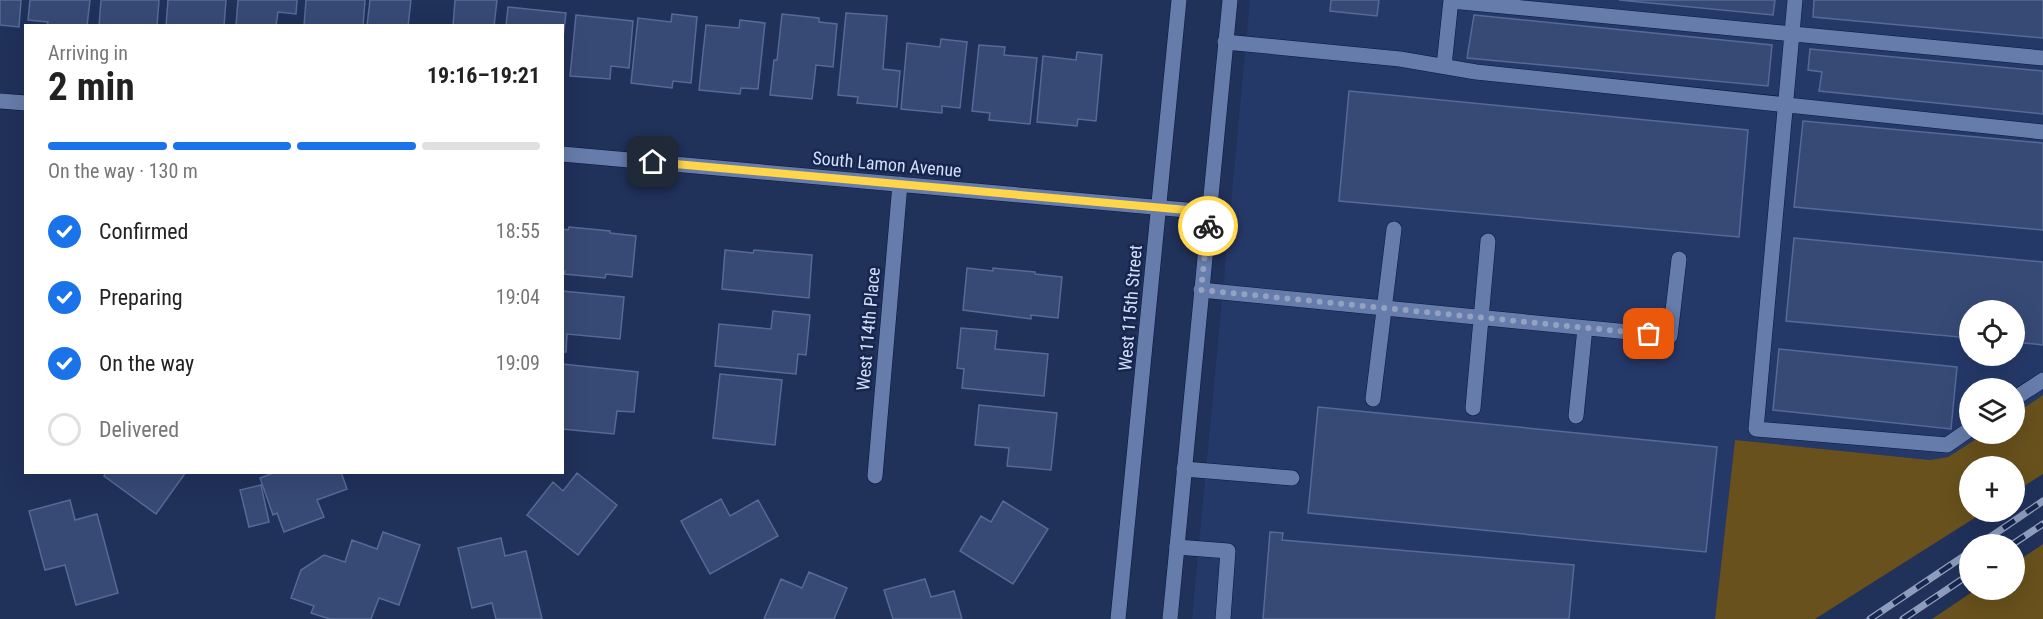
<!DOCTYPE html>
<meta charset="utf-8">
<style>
:root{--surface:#fff;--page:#f2f2f2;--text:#222;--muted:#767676;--line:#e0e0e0;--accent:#1a73e8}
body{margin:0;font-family:"Roboto Condensed",sans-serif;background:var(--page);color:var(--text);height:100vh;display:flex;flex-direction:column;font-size:22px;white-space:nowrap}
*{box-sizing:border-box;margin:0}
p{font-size:20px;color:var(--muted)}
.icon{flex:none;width:33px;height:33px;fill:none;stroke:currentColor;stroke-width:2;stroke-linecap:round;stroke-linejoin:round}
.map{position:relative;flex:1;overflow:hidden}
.sheet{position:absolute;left:24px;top:24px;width:540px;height:450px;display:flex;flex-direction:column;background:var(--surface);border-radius:0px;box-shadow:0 6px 24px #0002}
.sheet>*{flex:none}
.controls{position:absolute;left:1959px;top:300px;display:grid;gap:12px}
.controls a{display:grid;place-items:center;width:66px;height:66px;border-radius:50%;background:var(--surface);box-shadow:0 6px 24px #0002;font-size:30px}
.pin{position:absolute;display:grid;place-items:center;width:51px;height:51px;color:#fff;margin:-26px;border-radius:12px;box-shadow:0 3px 9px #0006}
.courier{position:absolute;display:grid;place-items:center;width:60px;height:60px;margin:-30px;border:4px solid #ffd54a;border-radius:50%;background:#fff;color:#222;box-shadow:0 2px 8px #0007}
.head em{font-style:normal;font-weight:700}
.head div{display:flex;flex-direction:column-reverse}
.head{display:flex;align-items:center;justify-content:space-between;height:102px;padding:0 24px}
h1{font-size:39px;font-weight:700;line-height:45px}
.bar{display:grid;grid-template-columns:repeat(4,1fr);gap:9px 6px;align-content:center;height:72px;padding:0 24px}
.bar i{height:8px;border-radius:4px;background:var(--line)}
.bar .active{background:var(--accent)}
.bar p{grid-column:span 4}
ol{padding:0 24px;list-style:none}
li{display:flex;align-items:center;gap:18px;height:66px}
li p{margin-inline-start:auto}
li .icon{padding:6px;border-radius:50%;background:var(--accent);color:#fff;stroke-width:4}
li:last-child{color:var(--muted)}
li i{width:33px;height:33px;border:3px solid var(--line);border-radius:50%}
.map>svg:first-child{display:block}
.built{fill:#253969;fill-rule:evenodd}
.green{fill:#68511c}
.building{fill:#374a75;stroke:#556a98;stroke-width:1.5}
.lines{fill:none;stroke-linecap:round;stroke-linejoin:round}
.service-casing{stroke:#09173d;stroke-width:16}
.minor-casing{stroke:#09173d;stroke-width:16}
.tertiary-casing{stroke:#09173d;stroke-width:16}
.service{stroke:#667caa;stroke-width:15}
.minor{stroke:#667caa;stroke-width:15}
.tertiary{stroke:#667caa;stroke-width:15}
.rail-casing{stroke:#8e9dbd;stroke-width:7}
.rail{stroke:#16264e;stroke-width:4.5;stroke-dasharray:14;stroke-linecap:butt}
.done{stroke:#94a2c1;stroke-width:6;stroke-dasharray:0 10.8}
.route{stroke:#ffd54a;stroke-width:8}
.labels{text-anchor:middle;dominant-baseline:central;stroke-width:5;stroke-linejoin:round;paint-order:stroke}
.street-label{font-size:18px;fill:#d2dff9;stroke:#16264e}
</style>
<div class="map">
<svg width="2043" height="619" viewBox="0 0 2043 619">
<rect width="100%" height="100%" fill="#20315a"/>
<!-- built -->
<path class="built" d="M1250,0H2043V395L2015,414L2014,388H1970V434H1984L1948,457L1930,460L1735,440L1715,619H1192ZM1970,310H2014V356H1970Z"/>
<!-- green -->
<path class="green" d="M2043,395V474L2015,492L2014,466H1970V512H1984L1815,619H1715L1735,440L1930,460L1948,457L1984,434H2014L2015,414Z
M2043,544V619H1932L1975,590H2014L2015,563Z"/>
<!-- building -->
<path class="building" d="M0,0H21L19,27L0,25Z
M30,0H90L87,26H47L48,22L28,20Z
M101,0H159L157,26H99Z
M168,0H226L224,26H166Z
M238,0H297L296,14L278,12L276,26H236Z
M306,0H365L363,26H304Z
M370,0H411L408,26H367Z
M455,0H497L494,26H453Z
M1331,0H1379L1377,16L1330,11Z
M1619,0H1775L1773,15Z
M1814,0H2043V38L1813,17Z
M508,7L566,13L562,46V26H506Z
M846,13L887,16L883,69L900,71L897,107L857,103L858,97L838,95Z
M672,14L697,17L691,83L673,81L672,88L631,83L638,18L671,22Z
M782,14L819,18V22L837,24L833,67L816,65L812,99L770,95L774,60H777Z
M576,15L633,21L629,68L611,66L610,79L570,76Z
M1474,15L1772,45L1768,86L1467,58Z
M740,20L765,23L758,89L741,88L740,94L699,90L706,25L739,28Z
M941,39L967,42L960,108L942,106V113L901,109L907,43L940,47Z
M979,45L1005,47L1004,55L1037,58L1030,124L989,120L990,113L972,111Z
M1810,49L2043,71V114L1819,91L1822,72L1808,70Z
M1077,52L1102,55L1096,121L1078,119L1077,126L1037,122L1043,56L1076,60Z
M1349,91L1748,130L1739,237L1339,201Z
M1803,121L2043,143V230L1794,207Z
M569,227L610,231V233L636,236L632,277L606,274L605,278L564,274L565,271H562V229L568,230Z
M1794,238L2043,262V345L2014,342V310H1970V338L1786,321Z
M725,250L753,253L754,250L812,255L809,298L722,289Z
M967,268L993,271V268L1035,272V274L1062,277L1058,318L1031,315V319L963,310Z
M562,291L624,297L620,339L567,334L566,352H562Z
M773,311L810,315L806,355L798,354L796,374L715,366L719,324L771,329Z
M961,328L997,331L995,349L1048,354L1044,396L962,388L964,369L957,368Z
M1779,349L1957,367L1951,429L1773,410Z
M562,364L638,372L634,412L617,411L614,434L562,429Z
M720,374L782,380L775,445L713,438Z
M979,405L1057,413L1051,470L1007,466L1009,448L975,445Z
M1318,407L1717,447L1706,552L1308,513Z
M106,472H186L156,514L104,476Z
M276,472H341L347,489L317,500L324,517L284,532L277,513L273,515L260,478Z
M577,473L617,505L578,555L527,515L553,482L563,491Z
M261,485L269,522L249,527L240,490Z
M721,499L730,516L758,500L778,536L710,574L681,521Z
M70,500L75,520L97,514L118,593L76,605L65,565L45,570L29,511Z
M1003,501L1048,529L1013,584L960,551L981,516L991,522Z
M383,532L420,545L399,605L379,598L371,619H330L311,613L314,606L291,598L301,570L324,555L345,562L352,540L377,549Z
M1270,532L1283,533L1282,540L1574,565L1569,619H1263Z
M501,538L505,556L526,551L542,619H496L492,603L472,608L458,548Z
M809,572L847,588L834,619H764L781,579L802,588Z
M925,579L931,597L954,591L962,619H893L884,590Z"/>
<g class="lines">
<defs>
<path id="service" d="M1795,0L1756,429L1947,445L1970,429
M1451,1L2043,58
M1225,42L1400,59L1476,72L2043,132
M1444,66L1451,0
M1201,290L1670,336L1679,259
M1373,399L1394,229
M2014,399L2043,380
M1473,408L1488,241
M1576,416L1585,328
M1184,469L1292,478
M1177,547L1228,551L1223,619"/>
<path id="minor" d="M0,101L26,103
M562,154L1209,212
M875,476L900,184"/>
<path id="tertiary" d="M1118,619L1179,0
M1170,619L1230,0"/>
</defs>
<!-- service casing -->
<use href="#service" class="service-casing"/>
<!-- minor casing -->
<use href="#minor" class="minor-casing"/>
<!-- tertiary casing -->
<use href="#tertiary" class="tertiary-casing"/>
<!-- service -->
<use href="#service" class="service"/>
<!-- minor -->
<use href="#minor" class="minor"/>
<!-- tertiary -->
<use href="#tertiary" class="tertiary"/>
<defs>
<path id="rail" d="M1980,544L2043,501
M2013,544L2043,524
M1870,619L1970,552
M1903,619L1970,574"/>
</defs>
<!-- rail casing -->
<use href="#rail" class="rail-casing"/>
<!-- rail -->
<use href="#rail" class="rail"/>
</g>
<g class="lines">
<!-- done -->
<path class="done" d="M1208,226L1201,290L1649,334"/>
<!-- route -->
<path class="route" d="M653,162L1209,212L1208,226"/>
</g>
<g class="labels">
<!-- street labels -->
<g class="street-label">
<text transform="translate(887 164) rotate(5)">South Lamon Avenue</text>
<text transform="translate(1130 308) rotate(-85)">West 115th Street</text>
<text transform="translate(868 329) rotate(-85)">West 114th Place</text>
</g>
</g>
</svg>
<div class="controls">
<a><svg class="icon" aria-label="locate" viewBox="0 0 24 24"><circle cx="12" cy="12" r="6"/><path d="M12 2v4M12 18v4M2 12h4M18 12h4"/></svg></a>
<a><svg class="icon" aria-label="layers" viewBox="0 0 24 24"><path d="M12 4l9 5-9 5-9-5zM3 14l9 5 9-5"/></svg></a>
<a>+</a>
<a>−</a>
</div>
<div class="pin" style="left:1649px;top:334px;background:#ea580c"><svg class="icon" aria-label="bag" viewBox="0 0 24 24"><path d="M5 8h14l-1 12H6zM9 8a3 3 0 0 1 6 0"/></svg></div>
<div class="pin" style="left:653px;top:162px;background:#1f2937"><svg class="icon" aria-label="home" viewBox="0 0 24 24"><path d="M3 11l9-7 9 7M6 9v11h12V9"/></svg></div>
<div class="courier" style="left:1208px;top:226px"><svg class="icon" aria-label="bike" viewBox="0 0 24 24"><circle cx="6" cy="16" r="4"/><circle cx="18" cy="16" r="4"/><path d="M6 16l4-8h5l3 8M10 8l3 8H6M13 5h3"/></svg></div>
<section class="sheet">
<div class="head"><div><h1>2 min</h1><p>Arriving in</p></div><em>19:16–19:21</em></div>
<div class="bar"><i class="active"></i><i class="active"></i><i class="active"></i><i></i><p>On the way · 130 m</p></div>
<ol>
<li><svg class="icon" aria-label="check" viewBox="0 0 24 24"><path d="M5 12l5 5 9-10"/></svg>Confirmed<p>18:55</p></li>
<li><svg class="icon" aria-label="check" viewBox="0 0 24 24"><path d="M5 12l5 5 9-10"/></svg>Preparing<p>19:04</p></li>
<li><svg class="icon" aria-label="check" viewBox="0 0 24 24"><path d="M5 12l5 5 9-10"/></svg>On the way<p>19:09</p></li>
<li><i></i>Delivered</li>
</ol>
</section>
</div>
